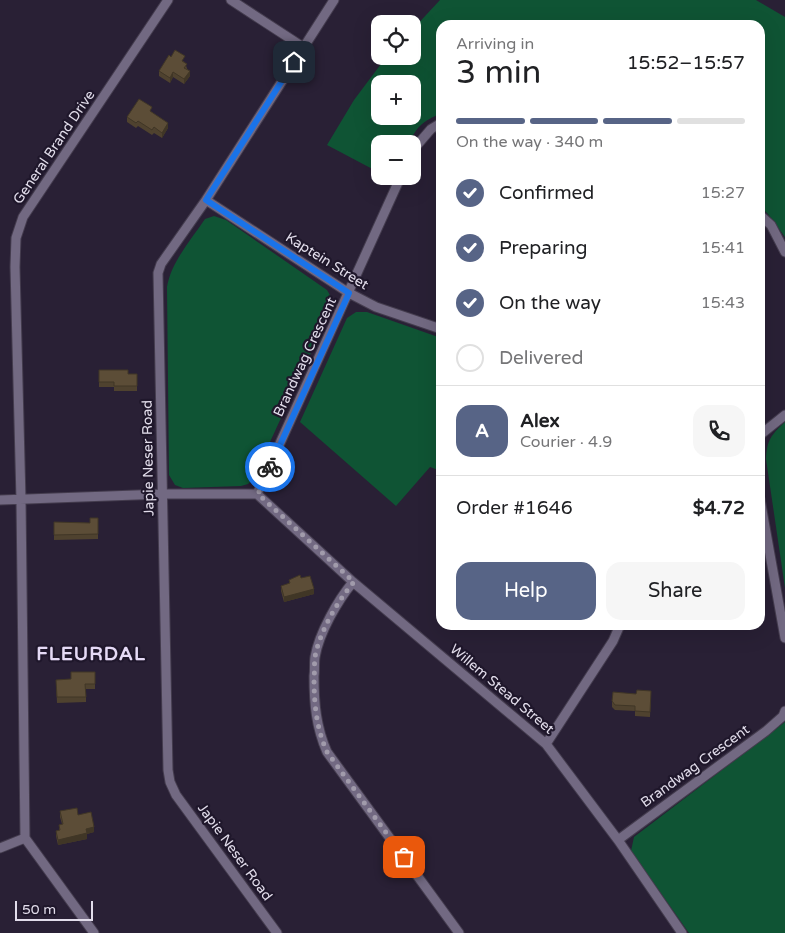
<!DOCTYPE html>
<meta charset="utf-8">
<style>
:root{--surface:#fff;--page:#f6f6f6;--text:#202124;--muted:#757577;--line:#e0e0e0;--accent:#576486}
body{margin:0;font-family:"Varela Round",sans-serif;background:var(--page);color:var(--text);height:100vh;display:flex;flex-direction:column;font-size:19px;white-space:nowrap}
*{box-sizing:border-box;margin:0}
p{font-size:16px;color:var(--muted)}
.icon{flex:none;width:28px;height:28px;fill:none;stroke:currentColor;stroke-width:2;stroke-linecap:round;stroke-linejoin:round}
.map{position:relative;flex:1;overflow:hidden}
.drawer{position:absolute;left:436px;top:20px;width:329px;height:610px;display:flex;flex-direction:column;background:var(--surface);border-radius:15px;box-shadow:0 5px 20px #0002}
.drawer>*{flex:none}
.controls{position:absolute;left:371px;top:15px;display:grid;gap:10px}
.controls a{display:grid;place-items:center;width:50px;height:50px;border-radius:10px;background:var(--surface);box-shadow:0 5px 20px #0002;font-size:25px}
.scale{position:absolute;left:15px;bottom:12px;width:78px;box-sizing:border-box;padding-left:5px;border:2px solid #e2ddeb;border-top:0;font-size:14px;line-height:18px;white-space:nowrap;color:#e2ddeb;-webkit-text-stroke:4px #1f172b;paint-order:stroke}
.pin{position:absolute;display:grid;place-items:center;width:42px;height:42px;color:#fff;margin:-21px;border-radius:10px;box-shadow:0 2px 8px #0006}
.courier{position:absolute;display:grid;place-items:center;width:50px;height:50px;margin:-25px;border:4px solid #1a73e8;border-radius:50%;background:#fff;color:#222;box-shadow:0 1px 6px #0007}
.head em{font-style:normal;font-weight:600}
.head div{display:flex;flex-direction:column-reverse}
.head{display:flex;align-items:center;justify-content:space-between;height:85px;padding:0 20px}
h1{font-size:32px;font-weight:600;line-height:38px}
.bar{display:grid;grid-template-columns:repeat(4,1fr);gap:8px 5px;align-content:center;height:60px;padding:0 20px}
.bar i{height:6px;border-radius:4px;background:var(--line)}
.bar .on{background:var(--accent)}
.bar p{grid-column:span 4}
.line{display:flex;align-items:center;gap:12px;padding:0 20px;border-top:1px solid var(--line)}
.line div{flex:1}
.round{display:grid;place-items:center;flex:none;width:52px;height:52px;border-radius:15px;background:var(--page)}
ol{padding:0 20px;list-style:none}
li{display:flex;align-items:center;gap:15px;height:55px}
li p{margin-inline-start:auto}
li .icon{padding:5px;border-radius:50%;background:var(--accent);color:#fff;stroke-width:4}
li:last-child{color:var(--muted)}
li i{width:28px;height:28px;border:2px solid var(--line);border-radius:50%}
.primary-button{display:flex;gap:10px;margin-top:auto;padding:10px 20px}
.primary-button a{flex:1;height:58px;border-radius:15px;background:var(--accent);color:#fff;font-size:20px;font-weight:600;line-height:58px;text-align:center}
.primary-button a+a{background:var(--page);color:var(--text)}
.map>svg:first-child{display:block}
.park{fill:#0f5434;fill-rule:evenodd}
.lines{fill:none;stroke-linecap:round;stroke-linejoin:round}
.street-casing{stroke:#443c4e;stroke-width:11}
.street{stroke:#726982;stroke-width:9}
.wall{fill:#4f422f}
.shaded-wall{fill:#403626}
.building{fill:#5c4d37;stroke:#403626}
.done{stroke:#a19bab;stroke-width:5;stroke-dasharray:0 9}
.route{stroke:#1a73e8;stroke-width:6}
.labels{text-anchor:middle;dominant-baseline:central;stroke-width:4.5;stroke-linejoin:round;paint-order:stroke}
.street-label{font-size:14px;fill:#e2ddeb;stroke:#1f172b}
.district-label{font-size:19px;font-weight:bold;letter-spacing:1px;fill:#e5daf6;stroke:#1f172b}
</style>
<div class="map">
<svg width="785" height="933" viewBox="0 0 785 933">
<rect width="100%" height="100%" fill="#292035"/>
<!-- park -->
<path class="park" d="M440,0H756L785,17V237L768,214L760,206V25H441V113C423,122 417,125 409,144H380V173L327,145L354,100L387,56H412L413,29ZM380,84H412V116H380Z
M214,216L226,220L327,290L331,297L332,307L253,479L248,484L241,486L183,488L175,485L169,475L167,287C171,262 191,240 205,219Z
M356,312H367L441,338V471L430,467L396,506L300,422L347,318Z
M785,422V588L766,459C767,440 771,435 785,422Z
M785,722V933H689L631,851L634,837Z"/>
<g class="lines">
<defs>
<path id="street" d="M231,0L303,47
M412,151L431,129L441,123
M206,200L349,293L376,307L441,329
M760,215L771,225L785,252
M760,435L785,415
M257,494L401,176
M760,499L785,638
M0,500L163,494H257L353,582L546,744L618,840L682,933
M353,582C338,600 319,633 315,657C314,663 315,670 314,676C314,703 316,727 327,752L459,933
M546,744L613,641L620,625
M618,840L766,731L783,716L785,711
M0,848L25,838
M94,933L25,838L21,500L15,267L16,238L23,217L168,0
M277,933L176,795L170,782L168,770L158,273L161,264L206,200L334,0"/>
</defs>
<!-- street casing -->
<use href="#street" class="street-casing"/>
<!-- street -->
<use href="#street" class="street"/>
</g>
<!-- wall -->
<path class="wall" d="M171,57L185,62V63L190,76L184,84L173,77L170,83L159,76V71Z
M152,112L168,128L162,138L154,133L152,135L138,126L136,128L127,122V117Z
M99,370L128,374H137V391H114V387H99Z
M98,518V539L54,540V522L90,523Z
M301,578L314,594L284,602L281,591V586L289,584V580Z
M95,672V689H86V702L57,703L56,680L71,679Z
M651,691L650,717L635,716V711L615,710L612,707V701L636,694Z
M60,811L78,815L94,832L87,834V839L58,845L56,836V831L59,830V825L62,824L60,817Z"/>
<!-- shaded-wall -->
<path class="shaded-wall" d="M190,71V76L184,84V79Z
M173,72V77L170,83V78Z
M168,123V128L162,138V133Z
M314,589V594L284,602V597Z
M94,827V832L87,834V839L58,845V840L86,829Z"/>
<!-- building -->
<path class="building" d="M175,50L185,56L182,61L187,64L184,68L190,71L184,79L173,72L170,78L159,71L169,55L171,57Z
M139,99L152,107L150,111L168,123L162,133L154,127L152,130L138,121L136,123L127,117Z
M99,370H128V374H137V386H114V382H99Z
M90,518H98V534L54,535V522L90,523Z
M300,575L301,578L310,576L314,589L284,597L281,586L290,583L289,580Z
M71,672H95V684H85L86,697H57L56,680L71,679Z
M637,690L651,691L650,712L635,711V706L615,705L612,701L613,692L636,694Z
M77,808L78,815L91,812L94,827L86,829L87,833L58,840L56,831L60,830L59,825L63,824L60,811Z"/>
<g class="lines">
<!-- done -->
<path class="done" d="M270,467L258,494L354,582C338,600 319,633 315,657C314,663 315,670 314,676C314,703 316,727 327,752L404,857"/>
<!-- route -->
<path class="route" d="M270,467L349,293L206,200L294,62"/>
</g>
<g class="labels">
<!-- street labels -->
<g class="street-label">
<text transform="translate(54 147) rotate(-56)">General Brand Drive</text>
<text transform="translate(327 261) rotate(32)">Kaptein Street</text>
<text transform="translate(305 357) rotate(-65)">Brandwag Crescent</text>
<text transform="translate(148 458) rotate(-91)">Japie Neser Road</text>
<text transform="translate(502 689) rotate(40)">Willem Stead Street</text>
<text transform="translate(695 766) rotate(-36)">Brandwag Crescent</text>
<text transform="translate(235 852) rotate(54)">Japie Neser Road</text>
</g>
<!-- district labels -->
<g class="district-label">
<text x="91" y="654">FLEURDAL</text>
</g>
</g>
</svg>
<div class="controls">
<a><svg class="icon" aria-label="locate" viewBox="0 0 24 24"><circle cx="12" cy="12" r="6"/><path d="M12 2v4M12 18v4M2 12h4M18 12h4"/></svg></a>
<a>+</a>
<a>−</a>
</div>
<div class="scale">50 m</div>
<div class="pin" style="left:404px;top:857px;background:#ea580c"><svg class="icon" aria-label="bag" viewBox="0 0 24 24"><path d="M5 8h14l-1 12H6zM9 8a3 3 0 0 1 6 0"/></svg></div>
<div class="pin" style="left:294px;top:62px;background:#1f2937"><svg class="icon" aria-label="home" viewBox="0 0 24 24"><path d="M3 11l9-7 9 7M6 9v11h12V9"/></svg></div>
<div class="courier" style="left:270px;top:467px"><svg class="icon" aria-label="bike" viewBox="0 0 24 24"><circle cx="6" cy="16" r="4"/><circle cx="18" cy="16" r="4"/><path d="M6 16l4-8h5l3 8M10 8l3 8H6M13 5h3"/></svg></div>
<section class="drawer">
<div class="head"><div><h1>3 min</h1><p>Arriving in</p></div><em>15:52–15:57</em></div>
<div class="bar"><i class="on"></i><i class="on"></i><i class="on"></i><i></i><p>On the way · 340 m</p></div>
<ol>
<li><svg class="icon" aria-label="check" viewBox="0 0 24 24"><path d="M5 12l5 5 9-10"/></svg>Confirmed<p>15:27</p></li>
<li><svg class="icon" aria-label="check" viewBox="0 0 24 24"><path d="M5 12l5 5 9-10"/></svg>Preparing<p>15:41</p></li>
<li><svg class="icon" aria-label="check" viewBox="0 0 24 24"><path d="M5 12l5 5 9-10"/></svg>On the way<p>15:43</p></li>
<li><i></i>Delivered</li>
</ol>
<div class="line" style="height:90px"><b class="round" style="background:var(--accent);color:#fff">A</b><div><b>Alex</b><p>Courier · 4.9</p></div><a class="round"><svg class="icon" aria-label="phone" viewBox="0 0 24 24"><path d="M5 4h4l2 5-3 2q2 4 5 5l2-3 5 2v4C11 20 4 13 5 4z"/></svg></a></div>
<div class="line" style="height:65px"><div>Order #1646</div><b>$4.72</b></div>
<div class="primary-button"><a>Help</a><a>Share</a></div>
</section>
</div>
